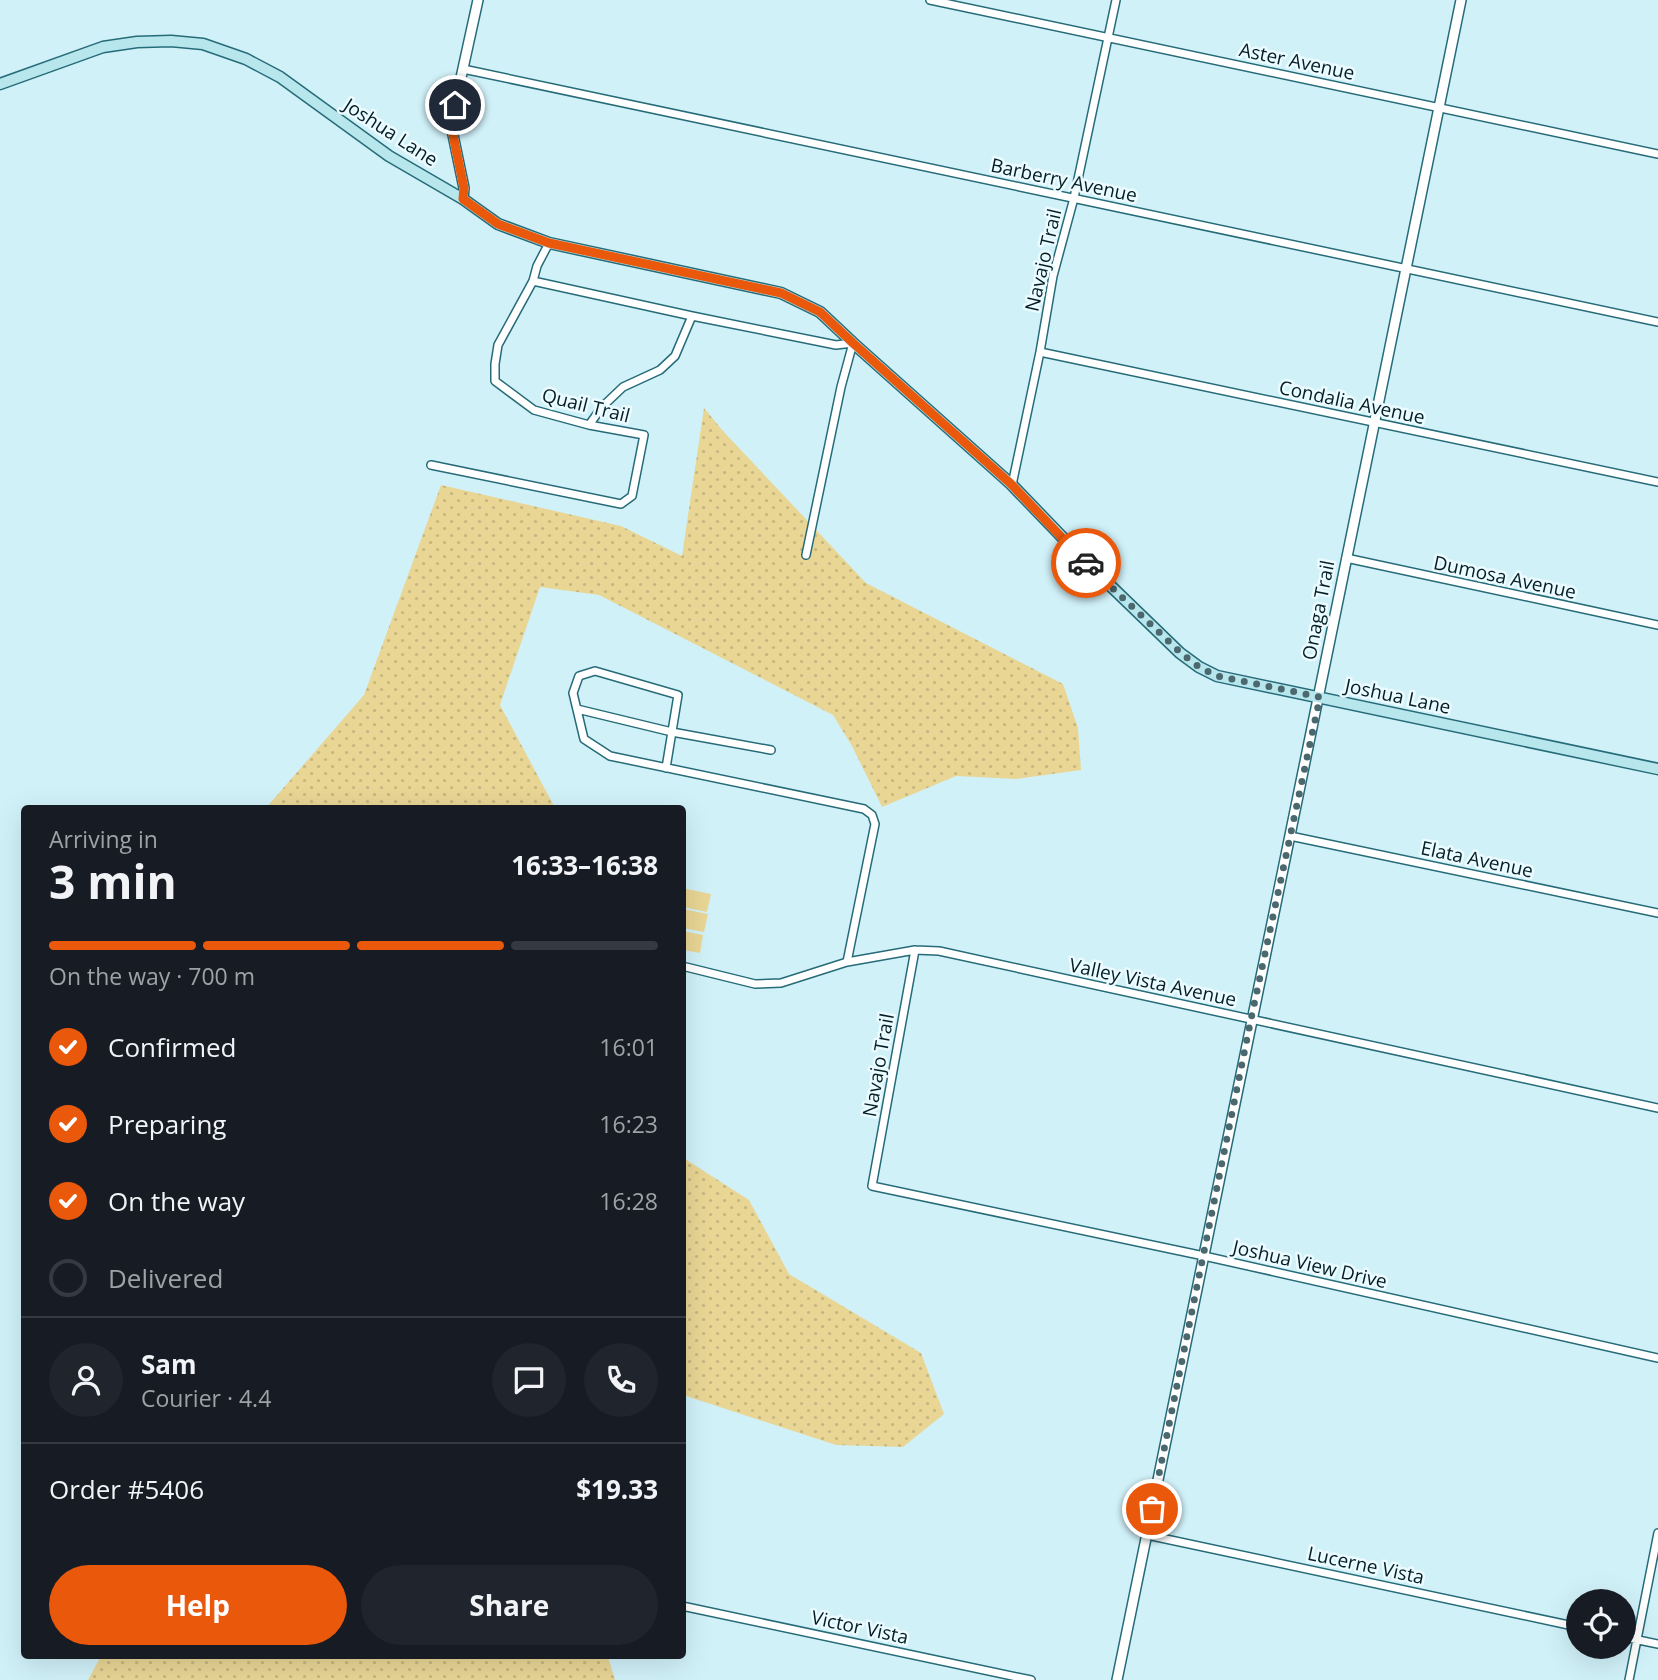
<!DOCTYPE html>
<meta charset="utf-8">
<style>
:root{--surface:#171b24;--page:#20242c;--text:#f1f3f6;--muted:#9ea1a6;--line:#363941;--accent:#ea580c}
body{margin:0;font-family:"Open Sans",sans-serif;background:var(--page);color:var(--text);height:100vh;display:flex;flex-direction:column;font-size:26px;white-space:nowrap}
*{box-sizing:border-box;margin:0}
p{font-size:23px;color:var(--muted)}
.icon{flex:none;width:38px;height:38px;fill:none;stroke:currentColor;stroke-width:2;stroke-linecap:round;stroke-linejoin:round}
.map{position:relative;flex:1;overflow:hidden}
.drawer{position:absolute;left:21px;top:805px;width:665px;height:854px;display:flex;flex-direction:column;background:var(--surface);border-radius:7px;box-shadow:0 7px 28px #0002}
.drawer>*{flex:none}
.buttons{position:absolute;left:1566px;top:1589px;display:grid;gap:14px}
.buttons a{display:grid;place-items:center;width:70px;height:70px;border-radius:50%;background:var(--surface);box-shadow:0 7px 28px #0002;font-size:35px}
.pin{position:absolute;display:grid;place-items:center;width:60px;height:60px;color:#fff;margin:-30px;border:4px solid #fff;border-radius:50%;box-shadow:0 2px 7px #0007}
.courier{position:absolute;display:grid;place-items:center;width:70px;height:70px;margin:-35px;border:5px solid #ea580c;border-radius:50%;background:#fff;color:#222;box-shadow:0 2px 9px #0007}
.head em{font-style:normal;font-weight:700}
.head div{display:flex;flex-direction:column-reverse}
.head{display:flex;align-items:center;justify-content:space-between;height:119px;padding:0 28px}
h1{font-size:46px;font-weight:700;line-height:52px}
.bar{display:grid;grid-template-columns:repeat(4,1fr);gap:10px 7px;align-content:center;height:84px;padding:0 28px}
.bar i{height:9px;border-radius:5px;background:var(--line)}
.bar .selected{background:var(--accent)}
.bar p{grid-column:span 4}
.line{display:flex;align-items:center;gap:18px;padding:0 28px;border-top:2px solid var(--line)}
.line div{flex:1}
.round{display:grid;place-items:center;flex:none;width:74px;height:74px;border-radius:37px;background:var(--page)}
ol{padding:0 28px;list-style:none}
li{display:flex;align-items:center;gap:21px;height:77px}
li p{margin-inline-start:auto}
li .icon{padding:7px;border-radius:50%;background:var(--accent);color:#fff;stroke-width:4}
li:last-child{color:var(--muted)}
li i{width:38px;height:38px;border:4px solid var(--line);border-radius:50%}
.primary-button{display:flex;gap:14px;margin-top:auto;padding:14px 28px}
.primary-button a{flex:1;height:80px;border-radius:42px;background:var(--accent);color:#fff;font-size:28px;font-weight:700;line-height:80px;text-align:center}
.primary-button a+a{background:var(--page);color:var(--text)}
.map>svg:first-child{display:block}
.grass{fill:url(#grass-dots)}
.pitch{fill:#e9d695}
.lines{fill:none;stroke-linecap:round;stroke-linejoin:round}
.minor-casing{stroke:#266b78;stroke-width:10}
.tertiary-casing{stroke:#266b78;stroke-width:12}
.secondary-casing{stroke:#266b78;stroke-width:13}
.minor{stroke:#fff;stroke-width:7}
.tertiary{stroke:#fff;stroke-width:9}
.secondary{stroke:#b8e6ed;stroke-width:10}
.done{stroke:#4b686f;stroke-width:7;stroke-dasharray:0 12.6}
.route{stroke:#ea580c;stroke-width:9}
.labels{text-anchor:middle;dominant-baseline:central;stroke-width:5;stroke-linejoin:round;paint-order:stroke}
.street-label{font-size:19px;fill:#031f25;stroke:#ebfbff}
</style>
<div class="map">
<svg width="1658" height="1680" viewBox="0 0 1658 1680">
<defs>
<pattern id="grass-dots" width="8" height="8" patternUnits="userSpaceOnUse" patternTransform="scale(1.75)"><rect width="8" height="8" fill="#e9d695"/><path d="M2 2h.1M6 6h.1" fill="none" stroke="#c6b780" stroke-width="1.8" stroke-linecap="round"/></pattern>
</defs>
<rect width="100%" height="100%" fill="#d1f1f9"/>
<!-- grass -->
<path class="grass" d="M704,408L723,431L866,583L1063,684L1078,728L1081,770L1016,779L956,776L882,807L852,746L833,715L599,595L540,587L500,705L555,808H266L364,695L441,485L621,526L682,556Z
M682,1157L749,1200L789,1274L921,1353L944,1414L903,1447L836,1445L683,1395Z
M101,1656H604L608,1657L615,1680H88Z"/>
<!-- pitch -->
<path class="pitch" d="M682,888L711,894L707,912L683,907Z
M683,909L708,914L704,932L683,928Z
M683,931L703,935L700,953L683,950Z"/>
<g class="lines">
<defs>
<path id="minor" d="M930,0L1658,154
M463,69L1658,322
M549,243L537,266L533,281L692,316L836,345L853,343L841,387L806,555
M1040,352L1658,482
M589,425L602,407L623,387L660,370L675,356L692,316
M431,465L621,504L632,496L644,435L589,425L534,410L495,381V364L498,345L533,281
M1012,485L1040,352L1053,276L1074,198L1116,0
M1346,558L1658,625
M577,709L672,732L771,750
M666,768L678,695L595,671L579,676L573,693L584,739L610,756L864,809L872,815L875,824L847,962
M1290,836L1658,913
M915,950L872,1186L1204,1256L1658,1358
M682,966L755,984L781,983L847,962L915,950L939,951L1658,1108
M1147,1535L1578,1627
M682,1606L1031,1680
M1624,1637L1658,1644
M1629,1680L1658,1533"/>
<path id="tertiary" d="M463,199L464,188L452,130L455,105L478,0
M1117,1680L1461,0"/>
<path id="secondary" d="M0,84L103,47L137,42L171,41L203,44L246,59L280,77L389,156L463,199L498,224L549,243L781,293L820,312L853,343L1011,484L1090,566L1180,653L1199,667L1217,676L1658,769"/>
</defs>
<!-- minor casing -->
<use href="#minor" class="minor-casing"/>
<!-- tertiary casing -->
<use href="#tertiary" class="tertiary-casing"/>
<!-- secondary casing -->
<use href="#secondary" class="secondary-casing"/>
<!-- minor -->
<use href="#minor" class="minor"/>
<!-- tertiary -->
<use href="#tertiary" class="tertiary"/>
<!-- secondary -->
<use href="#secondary" class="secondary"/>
</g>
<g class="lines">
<!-- done -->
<path class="done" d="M1086,563L1181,653L1199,667L1217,676L1320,697L1251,1019L1152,1509"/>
<!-- route -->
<path class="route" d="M455,105L452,130L464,188L463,199L498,224L549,243L781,293L820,312L853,343L1011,484L1086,563"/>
</g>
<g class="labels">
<!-- street labels -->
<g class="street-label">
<text transform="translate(1297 61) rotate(12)">Aster Avenue</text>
<text transform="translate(391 132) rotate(33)">Joshua Lane</text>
<text transform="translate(1064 180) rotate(12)">Barberry Avenue</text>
<text transform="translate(1043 260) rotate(-77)">Navajo Trail</text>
<text transform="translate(1352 402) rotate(12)">Condalia Avenue</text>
<text transform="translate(586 405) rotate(14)">Quail Trail</text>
<text transform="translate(1505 577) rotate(12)">Dumosa Avenue</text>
<text transform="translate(1318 610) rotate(-79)">Onaga Trail</text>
<text transform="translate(1398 696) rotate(12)">Joshua Lane</text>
<text transform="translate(1477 859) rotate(12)">Elata Avenue</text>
<text transform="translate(1153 982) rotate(12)">Valley Vista Avenue</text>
<text transform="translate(878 1065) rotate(-80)">Navajo Trail</text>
<text transform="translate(1310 1264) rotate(13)">Joshua View Drive</text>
<text transform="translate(1366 1565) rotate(12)">Lucerne Vista</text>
<text transform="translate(860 1627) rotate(12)">Victor Vista</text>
</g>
</g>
</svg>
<div class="buttons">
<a><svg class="icon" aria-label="locate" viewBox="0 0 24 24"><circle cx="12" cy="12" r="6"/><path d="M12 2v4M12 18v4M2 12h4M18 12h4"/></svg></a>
</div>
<div class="pin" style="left:1152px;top:1509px;background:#ea580c"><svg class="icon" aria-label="bag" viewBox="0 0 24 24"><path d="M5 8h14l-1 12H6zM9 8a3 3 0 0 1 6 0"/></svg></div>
<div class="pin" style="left:455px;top:105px;background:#1f2937"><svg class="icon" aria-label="home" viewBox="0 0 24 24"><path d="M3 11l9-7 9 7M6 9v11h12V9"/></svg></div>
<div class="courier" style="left:1086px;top:563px"><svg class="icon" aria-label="car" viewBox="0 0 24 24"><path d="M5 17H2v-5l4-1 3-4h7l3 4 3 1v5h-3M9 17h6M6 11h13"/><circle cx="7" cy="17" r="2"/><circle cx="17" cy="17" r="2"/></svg></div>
<section class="drawer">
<div class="head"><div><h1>3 min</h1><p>Arriving in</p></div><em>16:33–16:38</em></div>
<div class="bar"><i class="selected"></i><i class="selected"></i><i class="selected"></i><i></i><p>On the way · 700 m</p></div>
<ol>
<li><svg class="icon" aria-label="check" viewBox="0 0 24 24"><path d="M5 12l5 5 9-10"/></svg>Confirmed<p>16:01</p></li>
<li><svg class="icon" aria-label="check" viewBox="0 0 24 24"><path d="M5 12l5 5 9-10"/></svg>Preparing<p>16:23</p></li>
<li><svg class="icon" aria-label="check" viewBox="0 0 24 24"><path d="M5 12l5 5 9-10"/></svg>On the way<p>16:28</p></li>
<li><i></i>Delivered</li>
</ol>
<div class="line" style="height:126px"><a class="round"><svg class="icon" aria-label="person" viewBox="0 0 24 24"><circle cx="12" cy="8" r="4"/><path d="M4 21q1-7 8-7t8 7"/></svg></a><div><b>Sam</b><p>Courier · 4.4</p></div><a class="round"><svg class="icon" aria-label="chat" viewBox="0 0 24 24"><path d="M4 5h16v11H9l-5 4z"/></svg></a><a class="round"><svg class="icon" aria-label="phone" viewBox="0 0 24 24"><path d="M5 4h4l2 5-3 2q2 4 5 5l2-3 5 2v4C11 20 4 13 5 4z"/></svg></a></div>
<div class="line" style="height:91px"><div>Order #5406</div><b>$19.33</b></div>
<div class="primary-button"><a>Help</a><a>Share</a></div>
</section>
</div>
